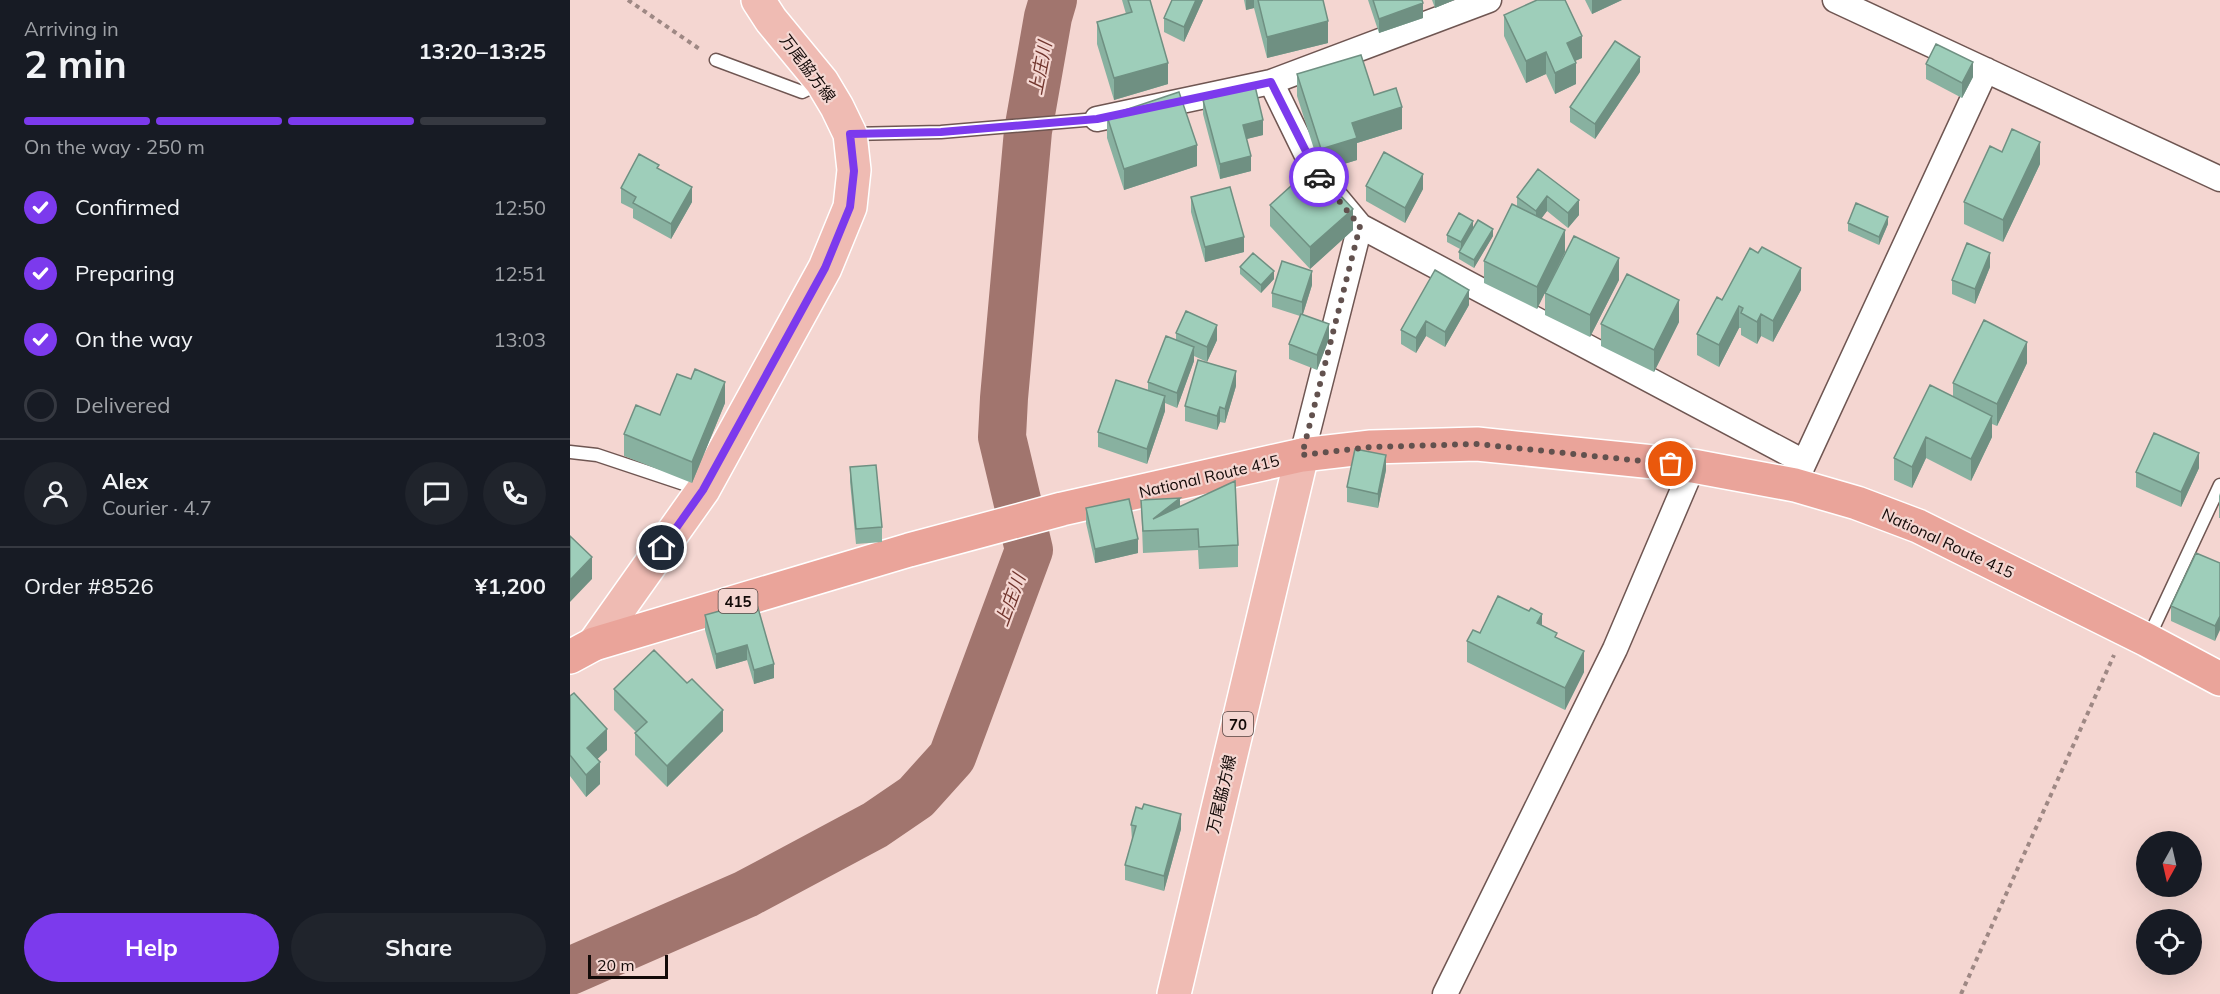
<!DOCTYPE html>
<meta charset="utf-8">
<style>
:root{--surface:#171b24;--page:#20242c;--text:#f1f3f6;--muted:#9ea1a6;--line:#363941;--accent:#7c3aed}
body{margin:0;font-family:Mulish,"Noto Sans JP",sans-serif;background:var(--page);color:var(--text);height:100vh;display:flex;flex-direction:column;font-size:22px;white-space:nowrap}
*{box-sizing:border-box;margin:0}
p{font-size:20px;color:var(--muted)}
.icon{flex:none;width:33px;height:33px;fill:none;stroke:currentColor;stroke-width:2;stroke-linecap:round;stroke-linejoin:round}
.map{position:relative;flex:1;overflow:hidden}
.panel{display:flex;flex-direction:column;background:var(--surface);width:570px}
.panel>*{flex:none}
.needle{width:39px;rotate:188deg}
.fabs{position:absolute;left:1566px;top:831px;display:grid;gap:12px}
.fabs a{display:grid;place-items:center;width:66px;height:66px;border-radius:50%;background:var(--surface);box-shadow:0 6px 24px #0002;font-size:30px}
.scale{position:absolute;left:18px;bottom:15px;width:80px;box-sizing:border-box;padding-left:6px;border:3px solid #130a08;border-top:0;font-size:16px;line-height:21px;white-space:nowrap;color:#130a08;-webkit-text-stroke:4px #f4d6d1;paint-order:stroke}
.pin{position:absolute;display:grid;place-items:center;width:51px;height:51px;color:#fff;margin:-26px;border:3px solid #fff;border-radius:50%;box-shadow:0 2px 6px #0007}
.courier{position:absolute;display:grid;place-items:center;width:60px;height:60px;margin:-30px;border:4px solid #7c3aed;border-radius:50%;background:#fff;color:#222;box-shadow:0 2px 8px #0007}
.headline em{font-style:normal;font-weight:700}
.headline div{display:flex;flex-direction:column-reverse}
.headline{display:flex;align-items:center;justify-content:space-between;height:102px;padding:0 24px}
h1{font-size:39px;font-weight:700;line-height:45px}
.bar{display:grid;grid-template-columns:repeat(4,1fr);gap:9px 6px;align-content:center;height:72px;padding:0 24px}
.bar i{height:8px;border-radius:4px;background:var(--line)}
.bar .current{background:var(--accent)}
.bar p{grid-column:span 4}
.line{display:flex;align-items:center;gap:15px;padding:0 24px;border-top:2px solid var(--line)}
.line div{flex:1}
.round{display:grid;place-items:center;flex:none;width:63px;height:63px;border-radius:32px;background:var(--page)}
ol{padding:0 24px;list-style:none}
li{display:flex;align-items:center;gap:18px;height:66px}
li p{margin-inline-start:auto}
li .icon{padding:6px;border-radius:50%;background:var(--accent);color:#fff;stroke-width:4}
li:last-child{color:var(--muted)}
li i{width:33px;height:33px;border:3px solid var(--line);border-radius:50%}
.action{display:flex;gap:12px;margin-top:auto;padding:12px 24px}
.action a{flex:1;height:69px;border-radius:36px;background:var(--accent);color:#fff;font-size:24px;font-weight:700;line-height:69px;text-align:center}
.action a+a{background:var(--page);color:var(--text)}
main{display:flex;flex:1;min-height:0}
.map>svg:first-child{display:block}
.lines{fill:none;stroke-linecap:round;stroke-linejoin:round}
.river{stroke:#a1756e;stroke-width:48}
.service-casing{stroke:#6f5652;stroke-width:15}
.minor-casing{stroke:#6f5652;stroke-width:27}
.primary-casing{stroke:#fff;stroke-width:36}
.trunk-casing{stroke:#fff;stroke-width:36}
.path{stroke:#9e8884;stroke-width:4;stroke-dasharray:4.5 4.5;stroke-linecap:butt}
.service{stroke:#fff;stroke-width:12}
.minor{stroke:#fff;stroke-width:24}
.primary{stroke:#efbbb3;stroke-width:33}
.trunk{stroke:#eaa49a;stroke-width:33}
.wall{fill:#88b1a0}
.shaded-wall{fill:#6f9082}
.building{fill:#9eceba;stroke:#6f9082;stroke-width:1.5}
.done{stroke:#62514e;stroke-width:6;stroke-dasharray:0 10.8}
.route{stroke:#7c3aed;stroke-width:8}
.labels{text-anchor:middle;dominant-baseline:central;stroke-width:4.5;stroke-linejoin:round;paint-order:stroke}
.shield{fill:#f4d6d1;stroke:#564744;stroke-width:1.5}
.shield-label{font-size:15px;font-weight:bold;fill:#130a08}
.street-label{font-size:16px;fill:#130a08;stroke:#f4d6d1}
.water-label{font-size:18px;font-style:italic;fill:#71352d;stroke:#f4d6d1}
</style>
<main>
<section class="panel">
<div class="headline"><div><h1>2 min</h1><p>Arriving in</p></div><em>13:20–13:25</em></div>
<div class="bar"><i class="current"></i><i class="current"></i><i class="current"></i><i></i><p>On the way · 250 m</p></div>
<ol>
<li><svg class="icon" aria-label="check" viewBox="0 0 24 24"><path d="M5 12l5 5 9-10"/></svg>Confirmed<p>12:50</p></li>
<li><svg class="icon" aria-label="check" viewBox="0 0 24 24"><path d="M5 12l5 5 9-10"/></svg>Preparing<p>12:51</p></li>
<li><svg class="icon" aria-label="check" viewBox="0 0 24 24"><path d="M5 12l5 5 9-10"/></svg>On the way<p>13:03</p></li>
<li><i></i>Delivered</li>
</ol>
<div class="line" style="height:108px"><a class="round"><svg class="icon" aria-label="person" viewBox="0 0 24 24"><circle cx="12" cy="8" r="4"/><path d="M4 21q1-7 8-7t8 7"/></svg></a><div><b>Alex</b><p>Courier · 4.7</p></div><a class="round"><svg class="icon" aria-label="chat" viewBox="0 0 24 24"><path d="M4 5h16v11H9l-5 4z"/></svg></a><a class="round"><svg class="icon" aria-label="phone" viewBox="0 0 24 24"><path d="M5 4h4l2 5-3 2q2 4 5 5l2-3 5 2v4C11 20 4 13 5 4z"/></svg></a></div>
<div class="line" style="height:78px"><div>Order #8526</div><b>¥1,200</b></div>
<div class="action"><a>Help</a><a>Share</a></div>
</section>
<div class="map">
<svg width="1650" height="994" viewBox="0 0 1650 994">
<rect width="100%" height="100%" fill="#f4d6d1"/>
<g class="lines">
<!-- river -->
<path class="river" d="M0,971L176,894L305,825L346,797L382,757L459,550L432,437L434,398L458,131L478,17L483,0"/>
<defs>
<path id="service" d="M146,60L232,92L251,83
M280,134L371,132L527,119
M0,452L27,455L132,490
M1578,639L1650,485"/>
<path id="minor" d="M1265,0L1650,179
M701,82L745,172L790,226L1234,462
M527,119L701,82L919,0
M732,455L790,226
M1228,476L1416,70
M875,994L1045,649L1123,466"/>
<path id="primary" d="M24,644L133,490L255,268L280,207L284,170L280,134L267,107L252,82L201,20L188,0
M604,994L732,455"/>
<path id="trunk" d="M0,657L24,644L339,550L492,509L732,455L801,447L907,444L1123,466L1225,485L1287,503L1348,526L1577,640L1650,679"/>
</defs>
<!-- service casing -->
<use href="#service" class="service-casing"/>
<!-- minor casing -->
<use href="#minor" class="minor-casing"/>
<!-- primary casing -->
<use href="#primary" class="primary-casing"/>
<!-- trunk casing -->
<use href="#trunk" class="trunk-casing"/>
<!-- path -->
<path class="path" d="M58,0L131,50
M1391,994L1544,655"/>
<!-- service -->
<use href="#service" class="service"/>
<!-- minor -->
<use href="#minor" class="minor"/>
<!-- primary -->
<use href="#primary" class="primary"/>
<!-- trunk -->
<use href="#trunk" class="trunk"/>
</g>
<!-- wall -->
<path class="wall" d="M552,0H580L598,84L544,100L527,44V22L556,14Z
M602,0H633L614,42L594,32V18Z
M674,0H753L758,43L697,58L684,8L676,10Z
M798,0H852L853,18L809,33Z
M862,0H884L865,8Z
M1015,0H1052L1022,14Z
M934,15L1012,58L1005,61L1006,84L985,94L976,74L956,83L934,36Z
M1356,64L1403,77L1392,98L1356,79Z
M1070,72L1025,139L1000,122V107Z
M727,74L804,95L832,129L787,143V160L751,171L727,96Z
M633,100L693,135L676,139L681,171L650,179L633,114Z
M537,116L627,166L554,190L537,138Z
M1432,152L1470,164L1433,242L1394,224V202Z
M89,169L122,202L101,239L63,218V209L51,203V188Z
M968,169L1009,215L998,228L977,211L971,218L995,252L967,309L914,283V261L947,207V197Z
M796,186L853,189L835,223L796,201Z
M621,197L674,252L635,262L621,212Z
M700,205L783,230L740,269L700,226Z
M1278,223L1318,224L1309,245L1278,231Z
M903,228L923,236L904,268L889,259V252L890,249L877,242V235Z
M670,267L704,279L691,293L670,274Z
M1420,267L1405,304L1382,294V280Z
M1049,280L1020,337L975,315V293Z
M742,285L733,314L759,339L747,370L719,359V344L730,316L702,307V293Z
M1231,290L1203,342L1191,336L1187,344L1171,335V328H1169L1149,367L1127,355V334L1152,300Z
M899,305L875,347L856,336L846,353L831,344V330Z
M1109,322L1084,372L1031,346V324Z
M606,333L647,340L637,362L624,356V361L607,408L595,403V411L577,464L528,447V432L578,391V382L606,340Z
M1457,363L1427,426L1422,424V437L1401,481L1356,458L1342,488L1324,480V458L1383,396V383Z
M666,386L655,423L650,422L647,430L615,421V406Z
M155,403L122,483L54,456V434L90,415Z
M280,467L312,527V542L286,544L280,482Z
M1629,468L1611,507L1566,487V472Z
M816,470L808,508L777,502V487Z
M1650,493V518H1649V496Z
M571,500L610,507L668,545V567L629,569L628,550L573,553Z
M516,508L568,553L525,563L516,523Z
M1650,563L1645,641L1601,621V606Z
M186,601L204,678L184,684L177,660L146,669L135,630V615Z
M972,626L987,638L1014,672L995,710L897,662V641L910,633Z
M44,689L153,731L97,787L65,755V733L66,732L44,710Z
M0,696L37,750L27,759L30,784L16,797L0,776Z
M572,809L611,829L594,891L555,880V865L562,840L561,825Z"/>
<!-- shaded-wall -->
<path class="shaded-wall" d="M626,0H633L614,42V27Z
M676,0H684V8L676,10Z
M865,0H884L865,8Z
M1022,0H1052L1022,14Z
M853,3V18L809,33V19Z
M758,21V43L697,58V37Z
M1012,36V58L997,64V43Z
M976,52V74L956,83V61Z
M1070,57V72L1025,139V124Z
M1403,62V77L1392,98V83Z
M598,63V84L544,100V78Z
M1006,63V84L985,94V73Z
M832,107V129L787,143V160L751,171V149L782,123Z
M693,120V135L673,140V125Z
M1470,142V164L1433,242V220Z
M627,145V166L554,190V169Z
M681,156V171L650,179V164Z
M853,174V189L835,223V208Z
M122,187V202L101,239V224Z
M977,196V211L966,226V211Z
M1009,200V215L998,228V213Z
M783,209V230L740,269V247Z
M1318,217V224L1309,245V237Z
M903,221V228L891,250V242Z
M923,229V236L904,268V260Z
M995,230V252L967,309V287Z
M674,237V252L635,262V247Z
M1420,253V267L1405,304V289Z
M1049,258V280L1020,337V315Z
M1231,268V290L1203,342V321Z
M704,271V279L691,293V285Z
M742,271V285L732,317V302Z
M899,290V305L875,347V332Z
M1109,300V322L1084,372V350Z
M1169,306V328L1149,367V345Z
M1191,314V336L1187,344V322Z
M856,321V336L846,353V338Z
M759,324V339L747,370V355Z
M647,325V340L637,362V347Z
M1457,342V363L1427,426V404Z
M624,347V361L607,408V393Z
M666,371V386L655,423V409Z
M155,382V403L122,483V462Z
M595,396V411L577,464V449Z
M650,407V422L647,430V416Z
M1422,416V437L1401,481V459Z
M1356,437V458L1342,488V467Z
M1629,453V468L1611,507V492Z
M816,455V470L808,508V494Z
M610,498V520L583,519Z
M568,539V553L525,563V549Z
M22,557V579L0,602V580Z
M972,614V635L967,623Z
M1650,616V630L1645,641V626Z
M177,645V660L146,669V654Z
M1014,651V672L995,710V688Z
M204,664V678L184,684V670Z
M153,710V731L97,787V766Z
M37,729V750L17,769V748Z
M30,762V784L16,797V775Z
M611,814V829L594,891V876Z"/>
<!-- building -->
<path class="building" d="M558,0H580L598,63L544,78L527,22L562,12Z
M602,0H626L614,27L594,18Z
M688,0H753L758,21L697,37Z
M803,0H852L853,3L809,19Z
M967,0H995L1012,36L997,43L1006,63L985,73L976,52L956,61L934,15Z
M1045,41L1070,57L1025,124L1000,107Z
M1366,44L1403,62L1392,83L1356,64Z
M791,55L804,95L826,88L832,107L782,123L787,138L751,149L727,74Z
M685,86L693,120L673,125L681,156L650,164L633,100Z
M609,92L627,145L554,169L537,116Z
M1442,129L1470,142L1433,220L1394,202L1420,146L1432,152Z
M814,152L853,174L835,208L796,186Z
M69,154L89,165L87,168L122,187L101,224L63,203L66,197L51,188Z
M743,166L783,209L740,247L700,205Z
M968,169L1009,200L998,213L977,196L966,211L947,197Z
M660,187L674,237L635,247L621,197Z
M1286,203L1318,217L1309,237L1278,223Z
M942,204L995,230L967,287L914,261Z
M889,213L903,221L891,242L877,235Z
M908,220L923,229L904,260L889,252Z
M1004,236L1049,258L1020,315L975,293Z
M1397,243L1420,253L1405,289L1382,280Z
M1192,247L1231,268L1203,321L1191,314L1187,322L1171,313L1173,308L1169,306L1149,345L1127,334L1147,297L1152,300L1180,248L1188,253Z
M683,253L704,271L691,285L670,267Z
M712,261L742,271L732,302L702,293Z
M865,270L899,290L875,332L856,321L846,338L831,330Z
M1057,274L1109,300L1084,350L1031,324Z
M616,311L647,325L637,347L606,333Z
M731,314L759,324L747,355L719,344Z
M1414,320L1457,342L1427,404L1383,383Z
M596,336L624,347L607,393L578,382Z
M628,360L666,371L655,409L650,407L647,416L615,406Z
M125,369L155,382L122,462L54,434L66,405L90,415L107,374L121,379Z
M546,380L595,396L577,449L528,432Z
M1360,385L1422,416L1401,459L1356,437L1342,467L1324,458Z
M1584,433L1629,453L1611,492L1566,472Z
M785,449L816,455L808,494L777,487Z
M306,465L312,527L286,529L280,467Z
M665,481L668,545L629,547L628,529L573,531L571,500L610,498L583,519Z
M559,499L568,539L525,549L516,508Z
M0,536L22,557L0,580Z
M1626,553L1650,563V616L1645,626L1601,606Z
M928,596L959,611L961,608L972,614L967,623L987,633L985,637L1014,651L995,688L897,641L903,630L910,633Z
M186,601L204,664L184,670L177,645L146,654L135,615Z
M84,650L117,683L122,679L153,710L97,766L65,733L77,722L44,689Z
M4,693L37,729L17,748L30,762L16,775L0,755V696Z
M574,804L611,814L594,876L555,865L566,826L561,825L566,807L572,809Z"/>
<g class="lines">
<!-- done -->
<path class="done" d="M749,177L790,226L732,455L801,447L907,444L1101,464"/>
<!-- route -->
<path class="route" d="M92,548L133,490L255,268L280,207L284,171L280,134L371,132L527,119L701,82L749,177"/>
</g>
<g class="labels">
<!-- shield labels -->
<g class="shield">
<rect x="148.5" y="589" width="39" height="24" rx="4.5"/>
<rect x="653" y="712" width="30" height="24" rx="4.5"/>
</g>
<g class="shield-label">
<text x="168" y="601">415</text>
<text x="668" y="724">70</text>
</g>
<!-- street labels -->
<g class="street-label">
<text transform="translate(238 68) rotate(53)">万尾脇方線</text>
<text transform="translate(639 476) rotate(-13)">National Route 415</text>
<text transform="translate(1378 543) rotate(25)">National Route 415</text>
<text transform="translate(651 794) rotate(-77)">万尾脇方線</text>
</g>
<!-- water labels -->
<g class="water-label">
<text transform="translate(470 68) rotate(-79)">上庄川</text>
<text transform="translate(440 600) rotate(-70)">上庄川</text>
</g>
</g>
</svg>
<div class="fabs">
<a><svg class="needle" viewBox="-14 -14 28 28"><path d="M0-13l5 13h-10z" fill="#e53935"/><path d="M0 13l5-13h-10z" fill="#9ea1a6"/></svg></a>
<a><svg class="icon" aria-label="locate" viewBox="0 0 24 24"><circle cx="12" cy="12" r="6"/><path d="M12 2v4M12 18v4M2 12h4M18 12h4"/></svg></a>
</div>
<div class="scale">20 m</div>
<div class="pin" style="left:1101px;top:464px;background:#ea580c"><svg class="icon" aria-label="bag" viewBox="0 0 24 24"><path d="M5 8h14l-1 12H6zM9 8a3 3 0 0 1 6 0"/></svg></div>
<div class="pin" style="left:92px;top:548px;background:#1f2937"><svg class="icon" aria-label="home" viewBox="0 0 24 24"><path d="M3 11l9-7 9 7M6 9v11h12V9"/></svg></div>
<div class="courier" style="left:749px;top:177px"><svg class="icon" aria-label="car" viewBox="0 0 24 24"><path d="M5 17H2v-5l4-1 3-4h7l3 4 3 1v5h-3M9 17h6M6 11h13"/><circle cx="7" cy="17" r="2"/><circle cx="17" cy="17" r="2"/></svg></div>
</div>
</main>
